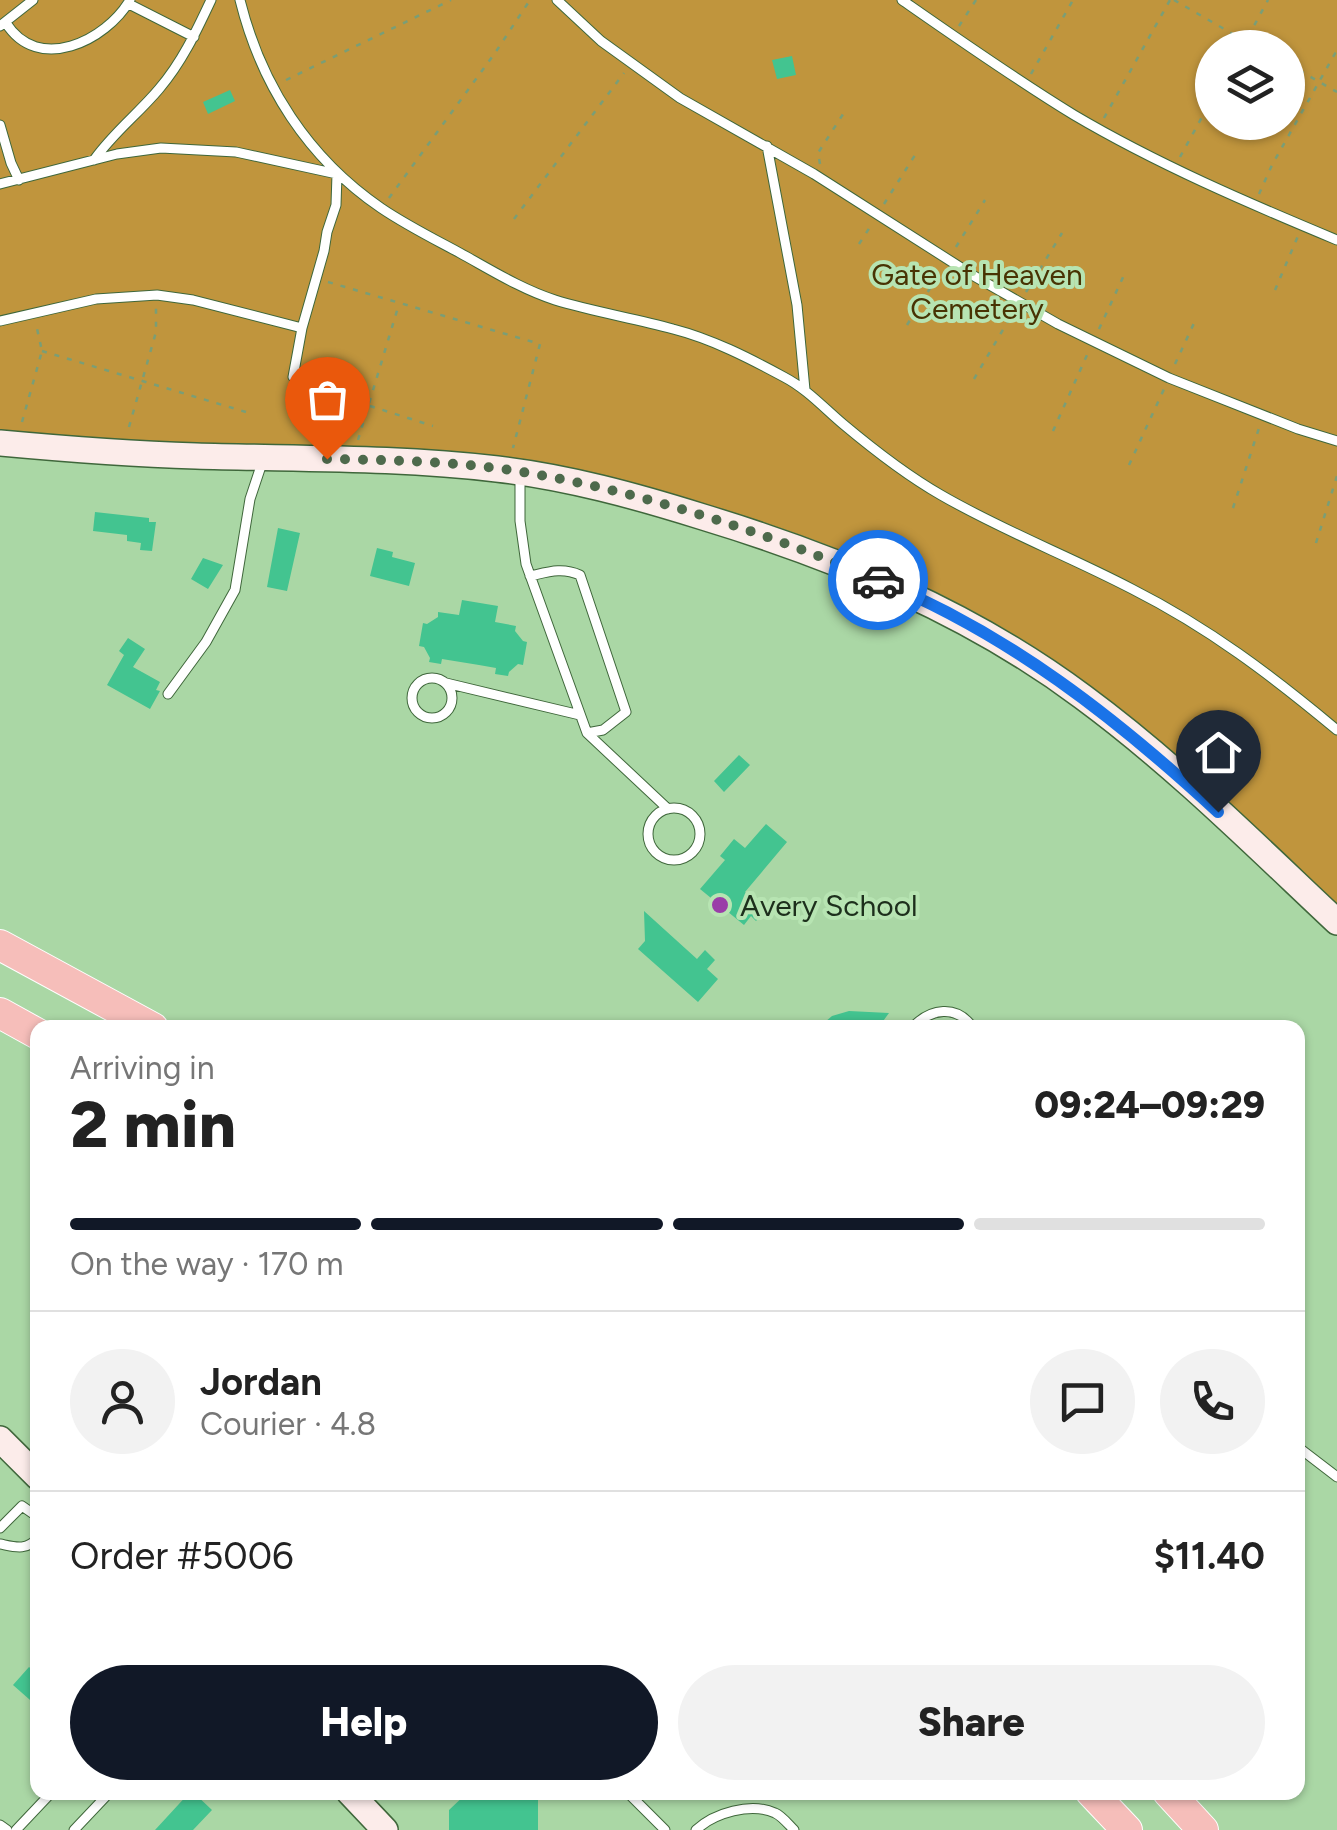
<!DOCTYPE html>
<meta charset="utf-8">
<style>
:root{--surface:#fff;--page:#f2f2f2;--text:#222;--muted:#767676;--line:#e0e0e0;--accent:#111827}
body{margin:0;font-family:Figtree,sans-serif;background:var(--page);color:var(--text);height:100vh;display:flex;flex-direction:column;font-size:38px;white-space:nowrap}
*{box-sizing:border-box;margin:0}
p{font-size:32px;color:var(--muted)}
.icon{flex:none;width:55px;height:55px;fill:none;stroke:currentColor;stroke-width:2;stroke-linecap:round;stroke-linejoin:round}
.map{position:relative;flex:1;overflow:hidden}
.panel{position:absolute;left:30px;top:1020px;width:1275px;height:780px;display:flex;flex-direction:column;background:var(--surface);border-radius:20px;box-shadow:0 2px 8px #0004}
.panel>*{flex:none}
.buttons{position:absolute;left:1195px;top:30px;display:grid;gap:20px}
.buttons a{display:grid;place-items:center;width:110px;height:110px;border-radius:50%;background:var(--surface);box-shadow:0 2px 8px #0004;font-size:50px}
.pin{position:absolute;display:grid;place-items:center;width:85px;height:85px;color:#fff;margin:-102px -42px;border-radius:50% 50% 50% 0;rotate:-45deg;box-shadow:0 0 10px #0007}
.pin .icon{rotate:45deg}
.courier{position:absolute;display:grid;place-items:center;width:100px;height:100px;margin:-50px;border:8px solid #1a73e8;border-radius:50%;background:#fff;color:#222;box-shadow:0 2px 12px #0007}
.overview em{font-style:normal;font-weight:800}
.overview div{display:flex;flex-direction:column-reverse}
.overview{display:flex;align-items:center;justify-content:space-between;height:170px;padding:0 40px}
h1{font-size:65px;font-weight:800;line-height:75px}
.bar{display:grid;grid-template-columns:repeat(4,1fr);gap:15px 10px;align-content:center;height:120px;padding:0 40px}
.bar i{height:12px;border-radius:8px;background:var(--line)}
.bar .current{background:var(--accent)}
.bar p{grid-column:span 4}
.line{display:flex;align-items:center;gap:25px;padding:0 40px;border-top:2px solid var(--line)}
.line div{flex:1}
.round{display:grid;place-items:center;flex:none;width:105px;height:105px;border-radius:52px;background:var(--page)}
.action{display:flex;gap:20px;margin-top:auto;padding:20px 40px}
.action a{flex:1;height:115px;border-radius:60px;background:var(--accent);color:#fff;font-size:40px;font-weight:800;line-height:115px;text-align:center}
.action a+a{background:var(--page);color:var(--text)}
.map>svg:first-child{display:block}
.green{fill:#c0953d;fill-rule:evenodd}
.building{fill:#43c490}
.lines{fill:none;stroke-linecap:round;stroke-linejoin:round}
.lane-casing{stroke:#3f673b;stroke-width:11}
.secondary-casing{stroke:#3f673b;stroke-width:28}
.highway-casing{stroke:#fff;stroke-width:32}
.path{stroke:#7a9e76;stroke-width:2.5;stroke-dasharray:5 8;stroke-linecap:butt}
.lane{stroke:#fff;stroke-width:9}
.secondary{stroke:#fcecea;stroke-width:25}
.highway{stroke:#f6beba;stroke-width:30}
.done{stroke:#4e6a4c;stroke-width:10;stroke-dasharray:0 18}
.route{stroke:#1a73e8;stroke-width:12}
.poi-dot{fill:#9a3ea8;stroke:#b7e4b2;stroke-width:4}
.labels{text-anchor:middle;dominant-baseline:central;stroke-width:8;stroke-linejoin:round;paint-order:stroke}
.park-label{font-size:30px;fill:#483303;stroke:#b7e4b2}
.poi-label{font-size:30px;fill:#1d2f1c;stroke:#b7e4b2;text-anchor:start}
</style>
<div class="map">
<svg width="1337" height="1830" viewBox="0 0 1337 1830">
<rect width="100%" height="100%" fill="#aad7a5"/>
<!-- green -->
<path class="green" d="M0,0H1337V906C1257,833 1180,756 1093,691C1075,678 1058,663 1039,650C905,564 752,513 598,475L0,433ZM1212,48H1288V122H1212Z"/>
<!-- building -->
<path class="building" d="M792,56L796,75L777,79L772,60Z
M230,90L235,101L208,114L203,102Z
M95,512L149,518V522H156L152,551L140,550L141,543L127,541V535L93,531Z
M278,528L300,533L287,591L267,587Z
M377,548L393,552L392,557L415,563L409,586L370,576Z
M203,558L223,565L208,589L191,579Z
M462,600L498,606L495,622L516,626L515,631L523,641L527,642L523,665L518,664L509,672L508,676L495,674L496,668L479,665L442,659L441,664L429,662L430,658L424,647L419,646L423,623L427,624L438,617V612L459,615Z
M128,638L145,649L133,667L160,682L156,690L160,691L150,709L107,685L124,655L119,651Z
M739,755L750,765L724,792L714,781Z
M766,824L787,842L745,892L766,910L756,921L751,916L744,925L700,889L725,860L720,856L734,839L745,848Z
M644,911L697,959L705,950L715,960L707,969L718,979L698,1002L638,949L645,941Z
M849,1011L889,1013L878,1028H818L832,1016Z
M29,1667L38,1674V1707L13,1685Z
M190,1792H193L212,1810L193,1830H155Z
M468,1792H538V1830H449V1810Z"/>
<g class="lines">
<defs>
<path id="lane" d="M240,0C261,85 308,158 381,208C406,225 434,239 460,253C491,270 521,289 555,300C594,312 634,318 673,329C712,339 749,358 784,377C807,389 824,408 843,424C874,450 906,475 941,495C1003,531 1069,556 1132,589C1209,628 1271,675 1337,730
M557,0L601,41L680,98L814,174L974,276L1058,324L1169,378L1298,429L1337,441
M902,0C958,39 1015,79 1074,115C1157,164 1248,203 1337,240
M129,4L194,37
M6,23C38,74 106,41 130,0
M0,26L33,0
M0,125L11,163L19,180
M767,146L797,305L805,390
M94,160C113,133 138,114 159,89C182,62 196,32 211,0
M0,184L117,154L161,148L236,152L337,174L336,205L327,232L324,251L302,328L293,377
M0,321L96,299L157,295L193,300L302,328
M520,475V521L526,564L587,733L668,809
M530,576C548,572 562,567 580,575L626,712L603,730L587,733
M412 698a20 20 0 1 1 40 0a20 20 0 1 1-40 0Z
M446,683L580,715
M168,694L206,642L235,590L250,499L263,460
M648 834a26 26 0 1 1 52 0a26 26 0 1 1-52 0Z
M912,1028C930,1008 957,1004 973,1028
M1298,1447L1337,1477
M0,1528L22,1506L35,1515L38,1520
M0,1544C15,1547 26,1551 38,1538
M627,1792L665,1830
M0,1825L7,1830
M16,1830L52,1792
M74,1830L110,1792
M696,1830C714,1813 751,1802 775,1813C782,1816 788,1824 794,1830"/>
<path id="secondary" d="M0,443C65,449 130,454 196,456C296,459 397,457 497,469C567,477 636,496 703,517C838,558 969,612 1083,697C1174,764 1255,845 1337,922
M0,1439L38,1477
M349,1792L385,1830"/>
<path id="highway" d="M0,945L153,1028
M0,1013L38,1034
M1091,1792L1127,1830
M1168,1792L1203,1830"/>
</defs>
<!-- lane casing -->
<use href="#lane" class="lane-casing"/>
<!-- secondary casing -->
<use href="#secondary" class="secondary-casing"/>
<!-- highway casing -->
<use href="#highway" class="highway-casing"/>
<!-- path -->
<path class="path" d="M1174,0L1257,48
M959,26L976,0
M1242,48L1268,0
M1288,64L1337,92
M1031,74L1073,0
M286,80L451,0
M1104,118L1170,0
M1180,157L1212,99
M820,164L818,153L847,108
M1259,194L1272,165L1337,50
M389,198L495,53L530,0
M884,204L915,155
M514,219L624,73
M859,244L872,224
M956,247L985,200
M328,282L540,344L513,448
M1275,290L1298,236
M1026,292L1062,233
M907,325L941,271
M1099,329L1125,273
M42,351L246,412
M1175,364L1195,321
M974,379L1014,311
M370,406L433,426
M22,422L42,351L36,324
M129,427L156,332V307
M1053,431L1087,355
M358,440L399,304
M1129,465L1164,389
M1233,508L1259,428
M1316,543L1337,476"/>
<!-- lane -->
<use href="#lane" class="lane"/>
<!-- secondary -->
<use href="#secondary" class="secondary"/>
<!-- highway -->
<use href="#highway" class="highway"/>
</g>
<g class="lines">
<!-- done -->
<path class="done" d="M327,459C386,460 445,461 503,469C632,488 759,530 878,580"/>
<!-- route -->
<path class="route" d="M878,580C1009,634 1115,717 1218,812"/>
</g>
<!-- markers -->
<circle class="poi-dot" cx="720" cy="905" r="10"/>
<g class="labels">
<!-- park labels -->
<g class="park-label">
<text x="977" y="274">Gate of Heaven<tspan x="977" dy="34">Cemetery</tspan></text>
</g>
<!-- poi labels -->
<g class="poi-label">
<text x="740" y="905">Avery School</text>
</g>
</g>
</svg>
<div class="buttons">
<a><svg class="icon" aria-label="layers" viewBox="0 0 24 24"><path d="M12 4l9 5-9 5-9-5zM3 14l9 5 9-5"/></svg></a>
</div>
<div class="pin" style="left:327px;top:459px;background:#ea580c"><svg class="icon" aria-label="bag" viewBox="0 0 24 24"><path d="M5 8h14l-1 12H6zM9 8a3 3 0 0 1 6 0"/></svg></div>
<div class="pin" style="left:1218px;top:812px;background:#1f2937"><svg class="icon" aria-label="home" viewBox="0 0 24 24"><path d="M3 11l9-7 9 7M6 9v11h12V9"/></svg></div>
<div class="courier" style="left:878px;top:580px"><svg class="icon" aria-label="car" viewBox="0 0 24 24"><path d="M5 17H2v-5l4-1 3-4h7l3 4 3 1v5h-3M9 17h6M6 11h13"/><circle cx="7" cy="17" r="2"/><circle cx="17" cy="17" r="2"/></svg></div>
<section class="panel">
<div class="overview"><div><h1>2 min</h1><p>Arriving in</p></div><em>09:24–09:29</em></div>
<div class="bar"><i class="current"></i><i class="current"></i><i class="current"></i><i></i><p>On the way · 170 m</p></div>
<div class="line" style="height:180px"><a class="round"><svg class="icon" aria-label="person" viewBox="0 0 24 24"><circle cx="12" cy="8" r="4"/><path d="M4 21q1-7 8-7t8 7"/></svg></a><div><b>Jordan</b><p>Courier · 4.8</p></div><a class="round"><svg class="icon" aria-label="chat" viewBox="0 0 24 24"><path d="M4 5h16v11H9l-5 4z"/></svg></a><a class="round"><svg class="icon" aria-label="phone" viewBox="0 0 24 24"><path d="M5 4h4l2 5-3 2q2 4 5 5l2-3 5 2v4C11 20 4 13 5 4z"/></svg></a></div>
<div class="line" style="height:130px"><div>Order #5006</div><b>$11.40</b></div>
<div class="action"><a>Help</a><a>Share</a></div>
</section>
</div>
